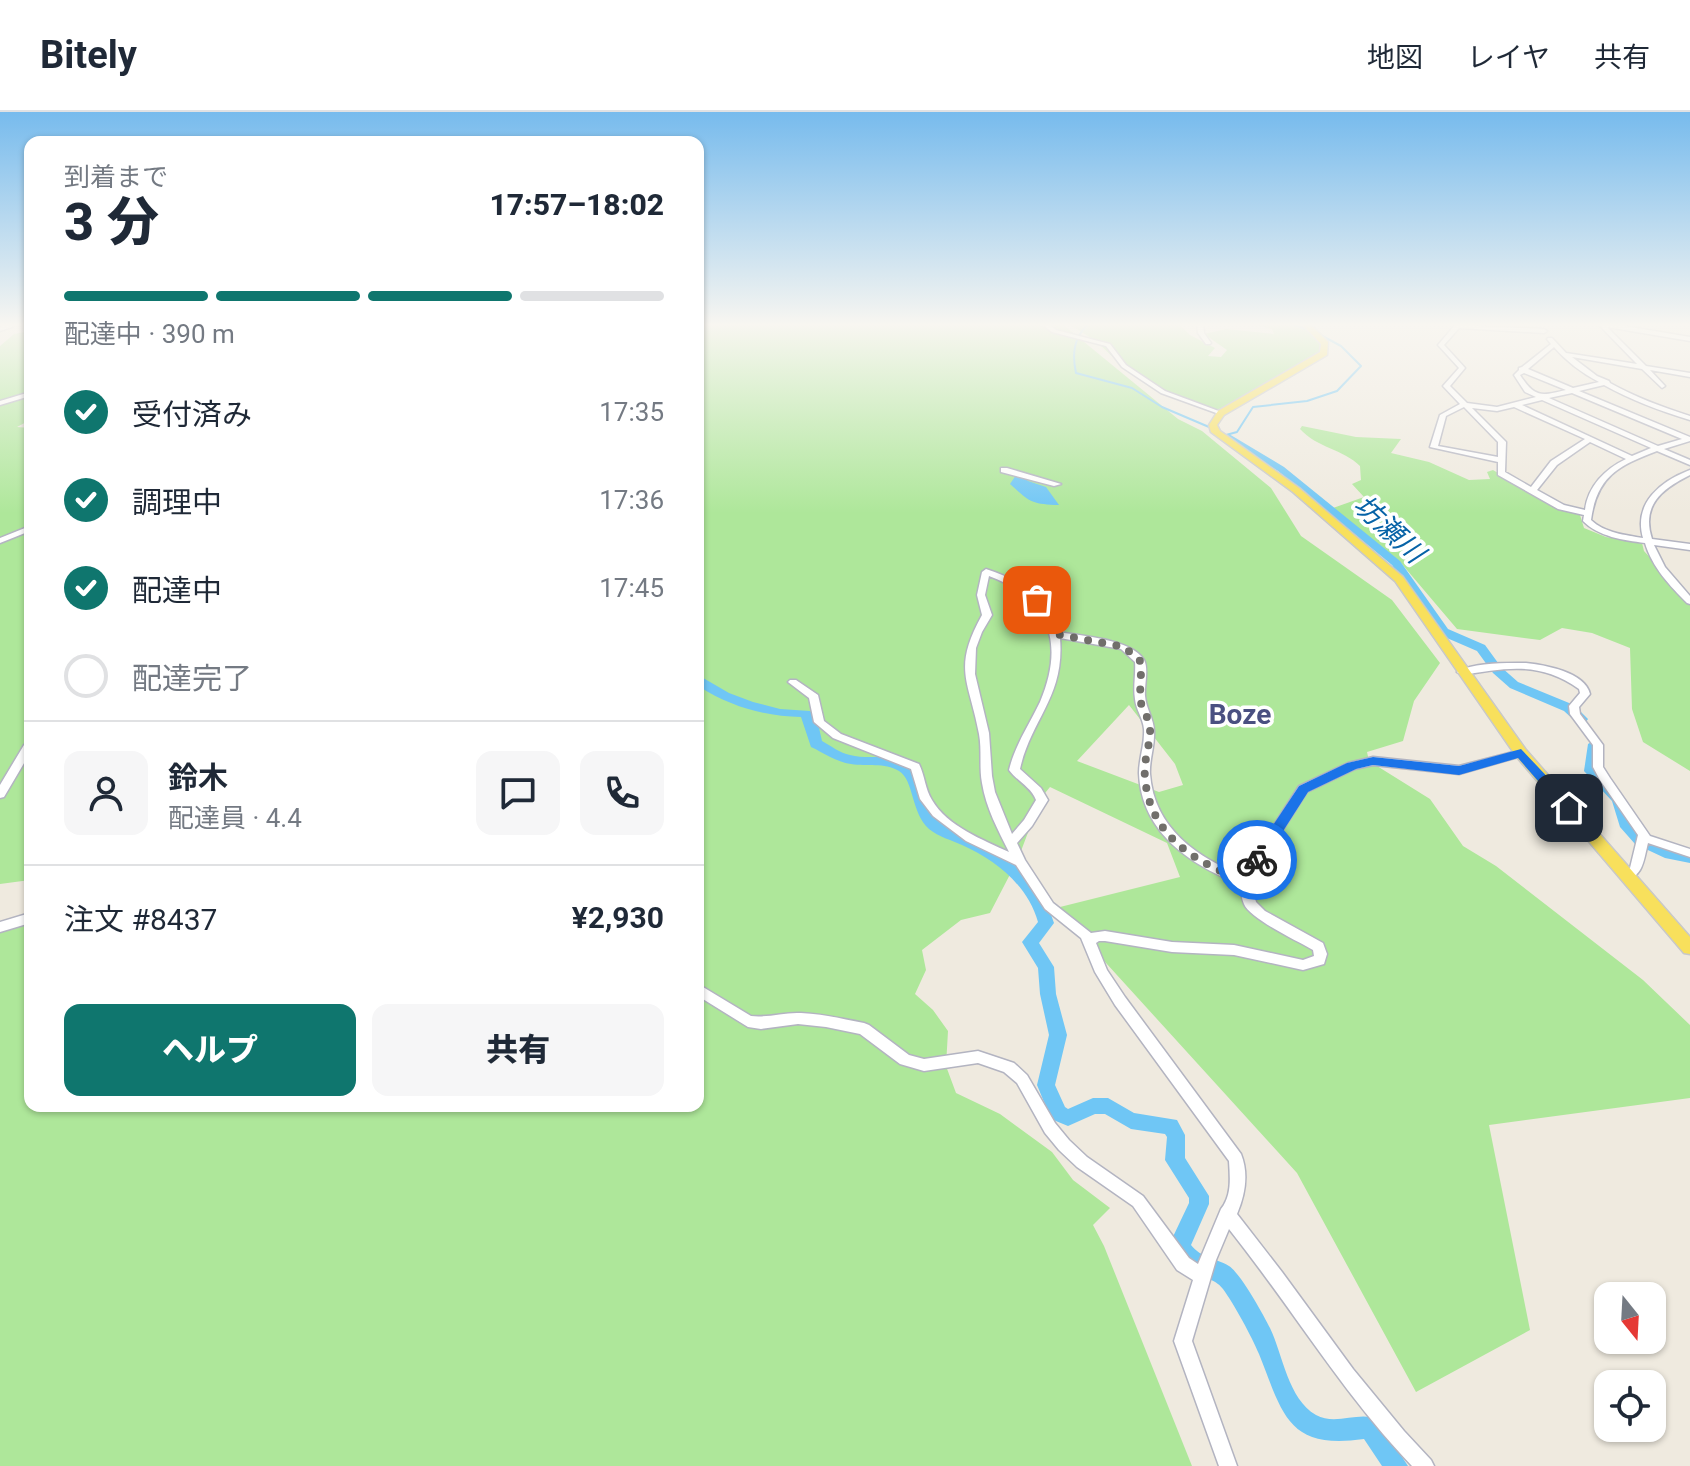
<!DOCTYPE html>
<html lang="ja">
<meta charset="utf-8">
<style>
:root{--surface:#fff;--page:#f6f6f7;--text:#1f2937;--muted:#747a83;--line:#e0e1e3;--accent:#0f766e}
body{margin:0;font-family:Roboto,"Noto Sans JP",sans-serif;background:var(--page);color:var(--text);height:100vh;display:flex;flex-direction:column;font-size:30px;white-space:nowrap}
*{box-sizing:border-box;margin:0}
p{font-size:26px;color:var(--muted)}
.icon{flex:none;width:44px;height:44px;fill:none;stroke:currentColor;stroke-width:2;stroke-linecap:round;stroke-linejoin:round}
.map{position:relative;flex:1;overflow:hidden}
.panel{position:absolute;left:24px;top:24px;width:680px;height:976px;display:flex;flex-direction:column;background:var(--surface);border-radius:16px;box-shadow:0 2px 6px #0004}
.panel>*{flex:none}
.needle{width:52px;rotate:162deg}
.controls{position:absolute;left:1594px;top:1170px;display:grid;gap:16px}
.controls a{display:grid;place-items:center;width:72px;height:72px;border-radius:16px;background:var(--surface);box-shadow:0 2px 6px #0004;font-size:40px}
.pin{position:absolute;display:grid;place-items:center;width:68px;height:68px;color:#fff;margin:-34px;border-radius:16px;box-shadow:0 4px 12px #0006}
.courier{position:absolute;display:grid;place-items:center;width:80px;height:80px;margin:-40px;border:6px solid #1a73e8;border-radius:50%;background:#fff;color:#222;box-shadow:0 2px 10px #0007}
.headline em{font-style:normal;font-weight:800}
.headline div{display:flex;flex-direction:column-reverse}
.headline{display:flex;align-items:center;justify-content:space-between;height:136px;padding:0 40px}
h1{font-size:52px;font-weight:800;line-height:60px}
.bar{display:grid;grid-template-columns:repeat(4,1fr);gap:12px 8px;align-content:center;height:96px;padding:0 40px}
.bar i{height:10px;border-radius:6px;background:var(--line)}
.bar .current{background:var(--accent)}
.bar p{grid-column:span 4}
.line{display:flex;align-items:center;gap:20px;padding:0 40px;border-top:2px solid var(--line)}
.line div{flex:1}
.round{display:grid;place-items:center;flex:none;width:84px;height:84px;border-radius:16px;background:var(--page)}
ol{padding:0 40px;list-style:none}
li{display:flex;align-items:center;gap:24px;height:88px}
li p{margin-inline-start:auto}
li .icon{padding:8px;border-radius:50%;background:var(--accent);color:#fff;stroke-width:4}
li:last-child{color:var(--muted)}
li i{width:44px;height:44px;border:4px solid var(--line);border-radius:50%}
.button{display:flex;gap:16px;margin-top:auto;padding:16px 40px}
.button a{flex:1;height:92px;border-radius:16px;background:var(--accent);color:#fff;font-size:32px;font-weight:800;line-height:92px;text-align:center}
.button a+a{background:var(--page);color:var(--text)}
header{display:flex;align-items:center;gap:48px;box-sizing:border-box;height:112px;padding:0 40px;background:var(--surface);border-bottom:2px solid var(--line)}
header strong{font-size:38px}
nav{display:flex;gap:44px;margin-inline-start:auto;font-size:28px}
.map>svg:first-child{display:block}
.green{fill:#aee79a;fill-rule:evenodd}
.water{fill:#6fc6f5}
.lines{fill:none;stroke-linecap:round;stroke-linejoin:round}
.stream{stroke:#6fc6f5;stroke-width:2}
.river{fill:#6fc6f5;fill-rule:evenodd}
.minor-casing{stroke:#b3b4c1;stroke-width:3}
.major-casing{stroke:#c8c8c8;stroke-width:3}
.minor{fill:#fff;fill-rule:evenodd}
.major{fill:#f8e05c;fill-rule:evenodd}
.route{fill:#1a73e8}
.done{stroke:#716f6b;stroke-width:8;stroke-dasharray:0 14.4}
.labels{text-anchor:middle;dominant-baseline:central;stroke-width:7;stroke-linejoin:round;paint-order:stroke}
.water-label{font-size:28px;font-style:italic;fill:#0763a7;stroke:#fff}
.neighbourhood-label{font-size:28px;font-weight:bold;fill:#4a5081;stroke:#fff}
</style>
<header>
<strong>Bitely</strong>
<nav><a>地図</a><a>レイヤ</a><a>共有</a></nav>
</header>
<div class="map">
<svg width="1690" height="1354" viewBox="0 0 1690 1354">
<rect width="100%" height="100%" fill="#efeadf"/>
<!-- green -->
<path class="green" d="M698,211H1061L1178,307L1202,319L1271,376L1301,424L1392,488L1440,551L1414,589L1403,629L1367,640L1369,649L1430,687L1463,734L1496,754L1643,868L1690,913V986L1489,1013L1530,1218L1416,1280L1297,1061L1056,796L1180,765L1167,731L1050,675L1041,686L1018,747L990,801L961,808L922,838L926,858L915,882L933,898L948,919L946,954L956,981L1000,1002L1052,1040L1073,1068L1110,1096L1093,1113L1104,1134L1192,1354H0V813L30,801V994H698ZM1129,593L1175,652L1183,673L1159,680L1077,649Z
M1067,211H1200L1181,214L1190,223L1215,236L1208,244L1221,245L1227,238L1204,222L1226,217L1274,222L1272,217L1247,211H1307L1325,239L1223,300L1171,282L1118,250L1096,229Z
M30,219V308L17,315L30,316V768L0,772V234L14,222Z
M1302,314L1356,325L1401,327L1391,341L1429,350L1469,368L1490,367L1487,360L1493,358L1560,398L1580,403L1584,416L1606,425L1642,431L1644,439L1690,489V659L1643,630L1632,597L1630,536L1592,521L1562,516L1540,528L1457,517L1401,451L1336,400L1333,396L1364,385L1352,372L1361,368L1360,354C1343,337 1317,336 1300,317Z"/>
<!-- water -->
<path class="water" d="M1021,362L1028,369L1046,375L1059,393C1031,392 1030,390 1010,372L1016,363Z"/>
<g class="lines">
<!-- stream -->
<path class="stream" d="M1288,211L1309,218
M1089,212C1074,224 1072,243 1076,261L1132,276L1162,295L1209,315
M1226,323L1237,320L1253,295L1307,289L1337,279L1361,254L1341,234L1315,220"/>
<!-- river -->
<path class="river" d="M1223,322H1229L1284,355L1400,449L1448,517L1485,533L1501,555L1518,570L1574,593L1588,607L1586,610H1576L1564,599L1510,576L1493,561L1477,539L1440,523L1392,453L1278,359L1223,326Z
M698,563L729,581L753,590L780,597L810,599L817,607L822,629C831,634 840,641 850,643C868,648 887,641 905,650C929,662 920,691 938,708C948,718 963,721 976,727C1012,745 1042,772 1054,811L1039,831L1054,855L1056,882L1067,923L1055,973L1065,995L1068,997L1093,986H1108L1134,1001L1177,1008L1185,1023V1046L1209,1084V1092L1191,1133C1201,1146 1216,1146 1229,1154C1241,1162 1263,1202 1270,1216C1283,1243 1288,1287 1316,1303C1336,1314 1358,1299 1377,1307L1408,1354H1382L1364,1327C1287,1338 1283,1302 1259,1242C1252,1225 1234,1192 1223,1177C1212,1163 1193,1165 1181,1153C1175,1147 1173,1138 1170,1131L1189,1091V1086L1165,1048L1167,1025L1165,1022L1131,1017L1105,1002H1095L1068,1014L1051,1007L1037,973L1049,923L1040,882L1038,856L1022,830L1038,810C1028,774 996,748 962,733C951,728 939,725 929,717C911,701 914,668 899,659C884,650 867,655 851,652C836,650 824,641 811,635L801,605C765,604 731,595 700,575L698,573Z
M1595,628L1602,632L1598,658L1623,684L1634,713L1645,724L1673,737L1690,741V751L1665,746L1635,732L1620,715L1612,689L1584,659L1588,632Z"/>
<defs>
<path id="minor" d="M13,211H23L0,219V215Z
M1040,211H1047L1056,218L1110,232L1126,253L1165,279L1224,301L1219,302L1161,281L1122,255L1106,234L1052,220Z
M1197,211H1203L1204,221L1211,231L1210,232H1206L1198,221Z
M1592,211H1607L1690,225V229L1607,215L1646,254L1690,261V265L1650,258L1665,274L1662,276L1642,257L1572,245L1597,264L1609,269L1610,271C1635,285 1662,295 1690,304V308C1660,299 1631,288 1604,273L1579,279L1690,325V329L1664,337L1690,348V353L1657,339C1618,354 1597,364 1591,408C1605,421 1625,423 1643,426C1633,391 1661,369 1690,358V363C1662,377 1641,393 1652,427L1690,432V438L1654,433L1665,455L1690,484V492L1687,491C1670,474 1652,455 1645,431C1623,428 1599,425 1583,409L1584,403L1558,397L1498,363V350L1430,335L1440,303L1460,292L1443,274L1459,256L1438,233L1455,213L1544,217L1547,219L1544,221L1459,216L1444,233L1465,256L1450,274L1467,291L1497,295L1536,285L1525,280L1514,263L1519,258V256L1522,255L1551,232L1547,227L1548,226H1552L1566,241L1637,252L1599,213ZM1554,235C1566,249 1582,261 1599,270L1573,276L1528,257ZM1524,261L1566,278C1541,284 1535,286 1520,263ZM1572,281L1682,327L1658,334L1549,286ZM1542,288L1651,336L1632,344L1522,293ZM1464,295L1498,330V345L1438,334L1446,304ZM1514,295L1585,327L1551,349L1531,375L1505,360L1506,330L1472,296L1497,299ZM1590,330L1626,347C1605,357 1588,374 1585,398L1564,393L1537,378L1557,353Z
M30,280V284L0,293V289Z
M1001,356H1007L1061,372L1054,374L1001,360Z
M30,414V419L0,431V426Z
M986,457C1020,468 1046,485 1058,520C1081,524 1132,527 1144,548C1149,557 1144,574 1145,584C1146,597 1154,607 1154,619C1155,634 1149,648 1150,662C1154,716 1197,746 1244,764L1248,753L1299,674L1348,651L1373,645L1459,654L1521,638L1526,641L1525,643L1459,662L1373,653L1355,657L1307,680L1258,757L1253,779L1256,790L1265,799L1323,831L1327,842L1324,852L1303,858L1234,843L1172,840L1105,829H1099L1096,831L1107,858L1125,885L1241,1042C1249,1062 1245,1083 1237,1102L1282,1160L1353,1257L1404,1319L1431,1348L1434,1354H1412C1343,1282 1292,1196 1229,1117L1216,1148L1192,1229L1237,1354H1219L1174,1229L1193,1168L1177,1158L1133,1094L1077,1055L1059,1038L1045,1021L1017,971L1004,960L978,951L924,959L900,952L860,922L826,915L798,912L761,917L748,915L698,884V872L751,904C768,906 784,900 801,901C823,902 843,907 864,911L869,913L909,943L924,947L978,939L1014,951L1027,963L1055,1011L1069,1028L1087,1045L1143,1084L1189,1146L1198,1152L1221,1097C1232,1083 1230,1066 1229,1049L1115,893L1095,860L1081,826L1045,797L1016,753L966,729L933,704L920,687L911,657L833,626L814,610L809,586L788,570L790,568H796L818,583L824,609L841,622L919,652C925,664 925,677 932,688C947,714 983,728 1009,740C998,718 986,696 982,671C979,655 982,638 979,622C969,568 952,557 982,503L977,483L982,460ZM989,464C1050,487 1065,531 1040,590C1029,613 1015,633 1009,658C1017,669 1031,675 1036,688L1024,708L1012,722L995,680L992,664L989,621L975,562L976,536L982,520L992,503L985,483ZM1060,526L1121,537L1135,550C1136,562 1133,575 1135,587C1136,598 1143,606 1144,617C1145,632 1139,646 1139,661C1141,721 1192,754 1242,773C1241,779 1241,785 1244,792C1250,807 1298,829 1313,838L1314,844L1303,848L1234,833L1172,830L1105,819L1091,821L1053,791L1025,748L1017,731L1032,714L1048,688L1041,676L1020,657C1031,607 1065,585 1060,526Z
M1526,551C1545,553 1585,560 1590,582L1579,595L1580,602L1603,633V655L1610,666L1650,724L1690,737V745L1648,731C1644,746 1643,768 1624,766L1622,763L1630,756L1638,723L1600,668L1593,655V633L1570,602L1569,594L1580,581L1579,577C1540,549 1507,556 1462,563L1457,560C1475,550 1505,551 1526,551Z
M28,632H30V641L4,685L0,686V673L24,633Z
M30,801V811L0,820V810Z"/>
<path id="major" d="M1301,211H1309L1328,230L1327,243L1224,303L1217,313L1220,319L1299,376L1403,465L1526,638L1690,825V842L1684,841L1516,644L1395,469L1293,380L1211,320L1209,313L1218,299L1320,240L1321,232Z"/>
</defs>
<!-- minor casing -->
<use href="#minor" class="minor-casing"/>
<!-- major casing -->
<use href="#major" class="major-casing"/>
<!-- minor -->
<use href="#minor" class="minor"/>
<!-- major -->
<use href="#major" class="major"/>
</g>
<!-- sky -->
<linearGradient id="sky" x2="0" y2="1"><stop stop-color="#77bbed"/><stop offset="0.53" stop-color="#f8f6f1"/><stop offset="1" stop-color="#f8f6f1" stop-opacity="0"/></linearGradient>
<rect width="1690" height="401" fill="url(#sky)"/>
<!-- route -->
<path class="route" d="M1521,637L1573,692V699H1564L1518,646L1459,663L1373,653L1356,657L1308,680L1262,752L1257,753L1250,748L1299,674L1347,651L1373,645L1459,654Z"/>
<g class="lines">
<!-- done -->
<path class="done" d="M1037,488L1048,502L1056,522L1124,535L1140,549C1142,561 1140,574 1140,586C1141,597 1149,605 1150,616C1151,632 1143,648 1145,665C1149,725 1198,752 1248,770L1257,748"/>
</g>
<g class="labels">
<!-- water labels -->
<g class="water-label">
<text transform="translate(1389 417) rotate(43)">坊瀬川</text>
</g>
<!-- neighbourhood labels -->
<g class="neighbourhood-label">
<text x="1240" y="602">Boze</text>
</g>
</g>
</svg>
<div class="controls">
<a><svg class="needle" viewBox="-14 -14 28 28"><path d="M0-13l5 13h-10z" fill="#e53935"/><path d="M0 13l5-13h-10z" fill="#747a83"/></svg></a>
<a><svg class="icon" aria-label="locate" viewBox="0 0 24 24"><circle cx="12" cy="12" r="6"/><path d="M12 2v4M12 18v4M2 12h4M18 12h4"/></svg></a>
</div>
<div class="pin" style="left:1037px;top:488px;background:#ea580c"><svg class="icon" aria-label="bag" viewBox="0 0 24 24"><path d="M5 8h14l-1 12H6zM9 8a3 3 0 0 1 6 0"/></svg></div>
<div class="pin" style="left:1569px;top:696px;background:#1f2937"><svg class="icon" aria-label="home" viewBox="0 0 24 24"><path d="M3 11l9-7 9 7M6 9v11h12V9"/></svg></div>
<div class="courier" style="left:1257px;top:748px"><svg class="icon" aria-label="bike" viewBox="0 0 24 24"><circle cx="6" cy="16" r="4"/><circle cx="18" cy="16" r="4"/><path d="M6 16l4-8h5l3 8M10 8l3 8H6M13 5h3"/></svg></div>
<section class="panel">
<div class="headline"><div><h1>3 分</h1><p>到着まで</p></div><em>17:57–18:02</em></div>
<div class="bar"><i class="current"></i><i class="current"></i><i class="current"></i><i></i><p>配達中 · 390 m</p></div>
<ol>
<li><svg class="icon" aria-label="check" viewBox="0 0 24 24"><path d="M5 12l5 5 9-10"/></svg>受付済み<p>17:35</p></li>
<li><svg class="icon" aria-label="check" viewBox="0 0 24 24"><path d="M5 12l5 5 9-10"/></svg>調理中<p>17:36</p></li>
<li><svg class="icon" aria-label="check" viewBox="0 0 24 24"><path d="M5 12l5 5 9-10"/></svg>配達中<p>17:45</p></li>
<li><i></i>配達完了</li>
</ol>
<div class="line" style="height:144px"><a class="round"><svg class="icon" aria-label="person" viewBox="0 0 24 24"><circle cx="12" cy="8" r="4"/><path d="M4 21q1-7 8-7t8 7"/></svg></a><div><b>鈴木</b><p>配達員 · 4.4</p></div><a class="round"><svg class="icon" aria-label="chat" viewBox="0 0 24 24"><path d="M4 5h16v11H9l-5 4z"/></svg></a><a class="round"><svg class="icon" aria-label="phone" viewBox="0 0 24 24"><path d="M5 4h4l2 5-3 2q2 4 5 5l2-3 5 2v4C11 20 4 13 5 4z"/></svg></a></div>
<div class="line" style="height:104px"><div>注文 #8437</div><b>¥2,930</b></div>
<div class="button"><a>ヘルプ</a><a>共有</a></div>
</section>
</div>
